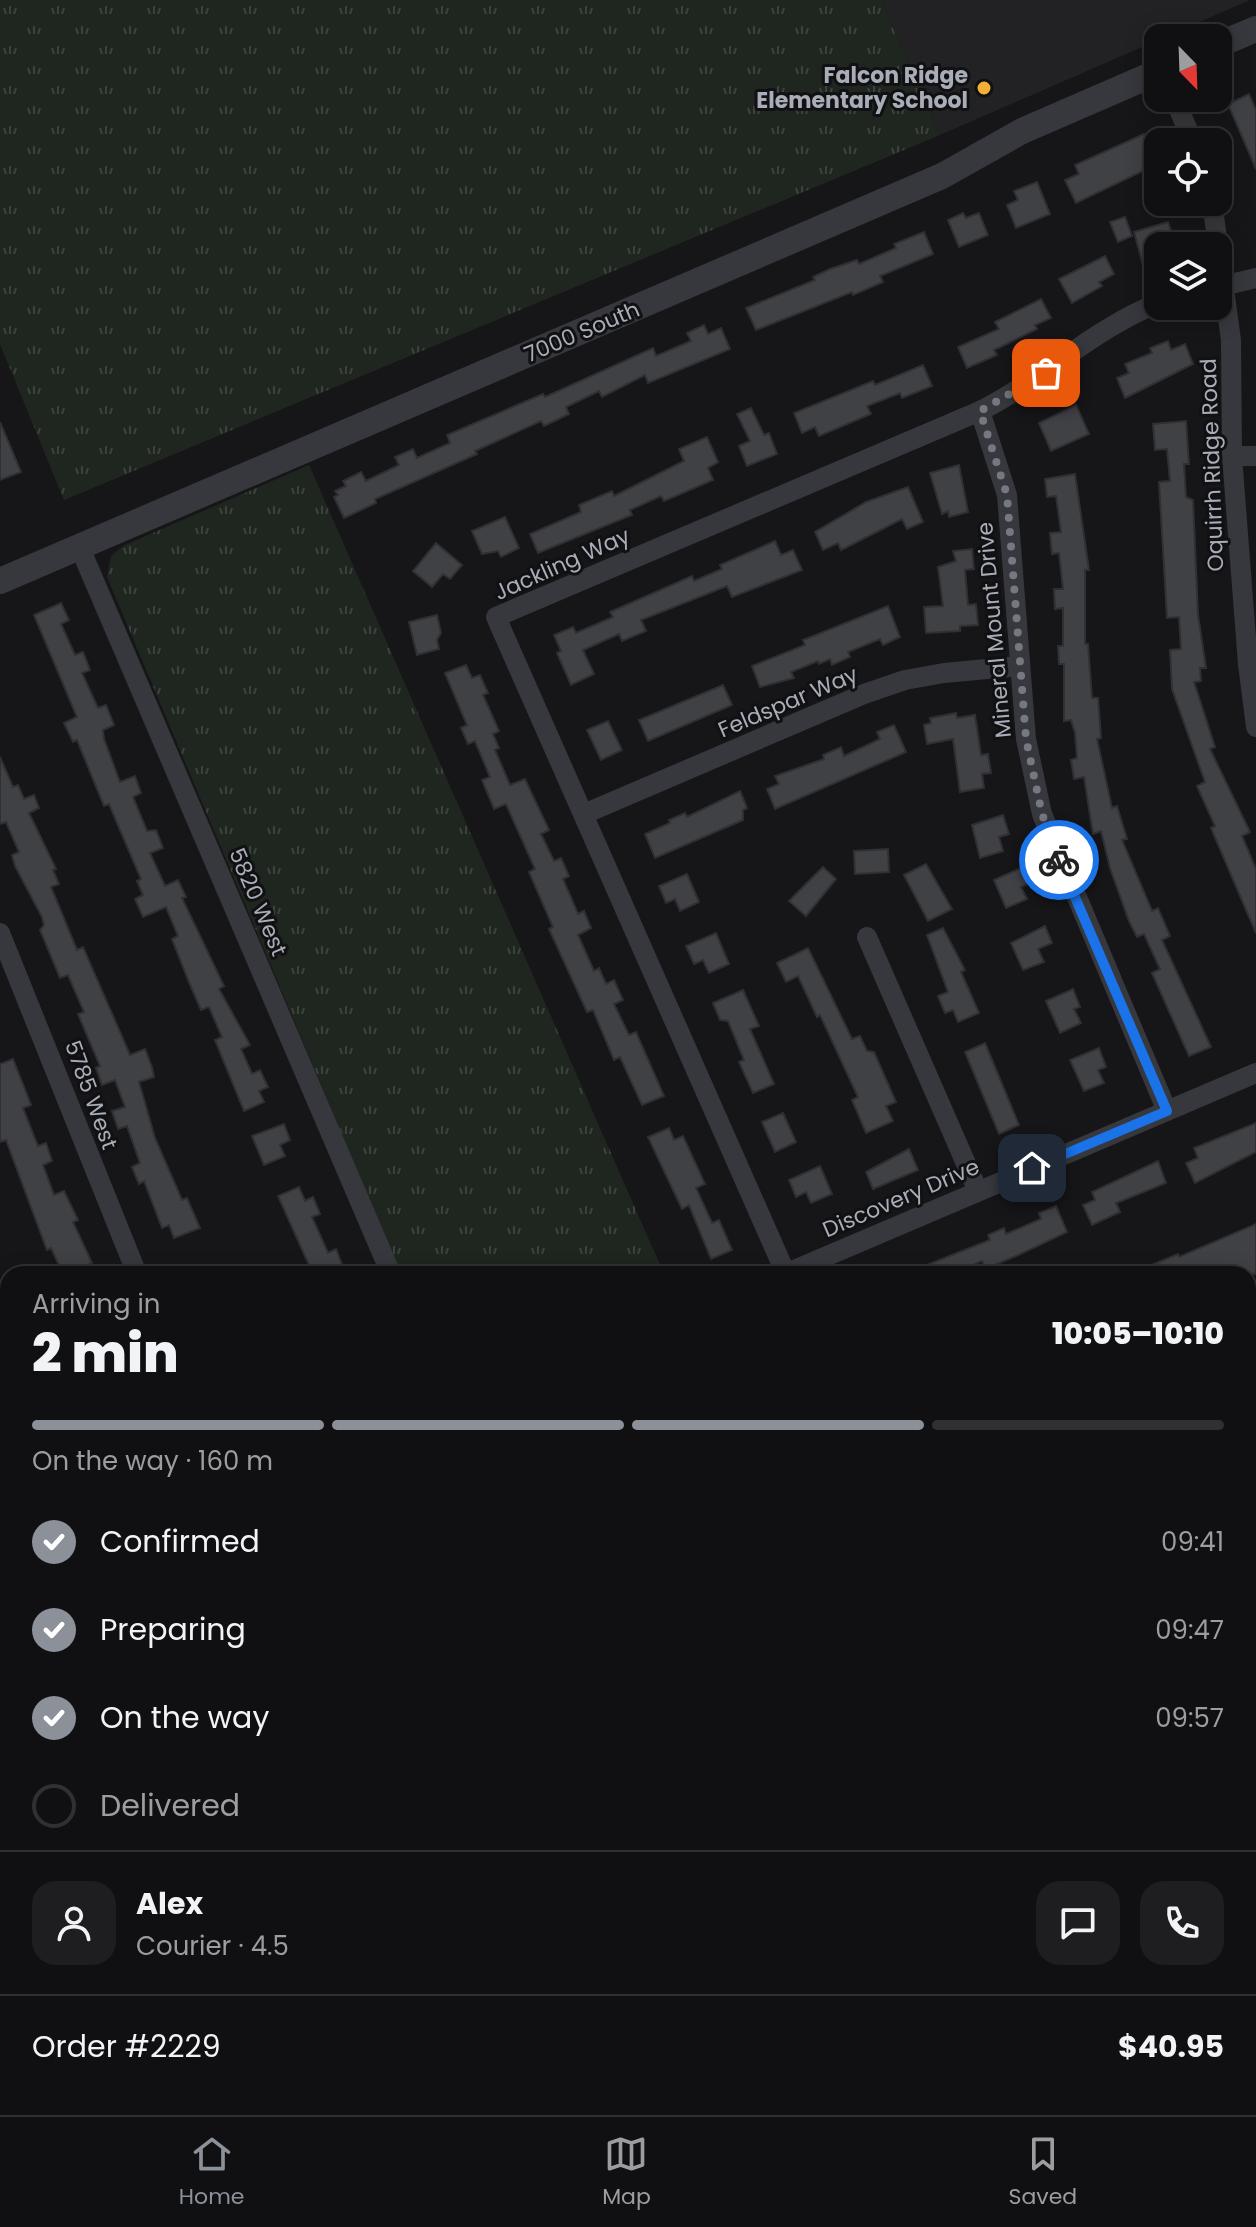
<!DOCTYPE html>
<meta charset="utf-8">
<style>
:root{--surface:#101012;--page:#1e1e20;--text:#f1f3f6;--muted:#9c9d9f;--line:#303032;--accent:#8c9099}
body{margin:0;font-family:Poppins,sans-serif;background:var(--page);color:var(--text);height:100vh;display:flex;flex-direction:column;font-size:30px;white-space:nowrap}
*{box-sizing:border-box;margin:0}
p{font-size:26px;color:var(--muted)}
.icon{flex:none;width:44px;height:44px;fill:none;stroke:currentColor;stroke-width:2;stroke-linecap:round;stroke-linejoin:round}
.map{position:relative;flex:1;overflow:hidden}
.sheet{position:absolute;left:0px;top:1266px;width:1256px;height:850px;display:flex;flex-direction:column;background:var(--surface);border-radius:24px 24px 0 0;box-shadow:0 4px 20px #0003,0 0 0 2px var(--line)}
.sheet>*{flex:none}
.needle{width:52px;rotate:157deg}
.fabs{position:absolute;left:1144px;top:24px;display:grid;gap:16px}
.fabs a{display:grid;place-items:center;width:88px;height:88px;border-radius:16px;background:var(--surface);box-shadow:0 4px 20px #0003,0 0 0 2px var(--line);font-size:40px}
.pin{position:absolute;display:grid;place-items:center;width:68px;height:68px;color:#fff;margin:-34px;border-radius:16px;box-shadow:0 4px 12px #0006}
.courier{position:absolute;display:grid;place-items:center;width:80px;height:80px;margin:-40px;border:6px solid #1a73e8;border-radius:50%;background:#fff;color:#222;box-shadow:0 2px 10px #0007}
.headline em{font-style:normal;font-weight:800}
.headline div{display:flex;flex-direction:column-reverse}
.headline{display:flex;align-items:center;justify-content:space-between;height:136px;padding:0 32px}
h1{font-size:52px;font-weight:800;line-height:60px}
.bar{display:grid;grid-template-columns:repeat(4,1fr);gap:12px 8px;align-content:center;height:96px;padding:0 32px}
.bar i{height:10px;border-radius:6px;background:var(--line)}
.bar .active{background:var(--accent)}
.bar p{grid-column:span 4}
.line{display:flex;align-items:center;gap:20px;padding:0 32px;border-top:2px solid var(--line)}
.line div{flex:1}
.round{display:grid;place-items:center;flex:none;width:84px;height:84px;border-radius:24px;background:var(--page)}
ol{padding:0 32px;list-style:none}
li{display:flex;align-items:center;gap:24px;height:88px}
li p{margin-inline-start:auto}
li .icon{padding:8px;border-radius:50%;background:var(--accent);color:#fff;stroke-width:4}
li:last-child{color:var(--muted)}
li i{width:44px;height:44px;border:4px solid var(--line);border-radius:50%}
.tabs{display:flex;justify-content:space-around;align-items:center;height:112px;border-top:2px solid var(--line);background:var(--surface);font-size:22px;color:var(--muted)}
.tabs a{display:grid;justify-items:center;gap:4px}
.tabs .active{color:var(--accent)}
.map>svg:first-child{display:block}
.built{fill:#222225}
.grass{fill:url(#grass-tufts)}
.building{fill:#404145;stroke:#303034;stroke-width:2}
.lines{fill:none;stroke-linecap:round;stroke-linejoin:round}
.minor{stroke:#37383d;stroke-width:20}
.tertiary{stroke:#37383d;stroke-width:26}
.done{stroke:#757880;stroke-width:8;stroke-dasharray:0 14.4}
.route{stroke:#1a73e8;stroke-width:10}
.poi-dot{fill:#f2b134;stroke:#111113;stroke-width:3}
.labels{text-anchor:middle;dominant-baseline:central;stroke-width:6;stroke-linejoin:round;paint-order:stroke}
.poi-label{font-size:22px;font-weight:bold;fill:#a8adb8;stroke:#111113;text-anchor:end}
.street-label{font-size:22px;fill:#a8adb8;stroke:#111113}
</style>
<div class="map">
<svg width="1256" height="2115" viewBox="0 0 1256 2115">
<defs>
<pattern id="grass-tufts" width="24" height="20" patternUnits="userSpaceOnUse" patternTransform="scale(2)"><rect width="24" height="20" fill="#1e261f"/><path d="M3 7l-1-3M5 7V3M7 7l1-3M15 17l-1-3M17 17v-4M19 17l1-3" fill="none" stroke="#3c433d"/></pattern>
</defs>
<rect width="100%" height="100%" fill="#161618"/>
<!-- built -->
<path class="built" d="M881,0H1250L940,135Z"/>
<!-- grass -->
<path class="grass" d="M0,0H881L940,135L64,500L0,344Z
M309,465L664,1274H401L107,577L111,556L123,546Z
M746,2108H1029L1032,2115H749Z"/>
<!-- building -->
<path class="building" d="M1249,94L1256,110V169L1228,104Z
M1144,134L1151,152L1144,155L1149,168L1076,203L1065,180L1079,174L1075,165Z
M1037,182L1050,214L1016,228L1007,205L1018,200L1014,191Z
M963,213L966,218L979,213L988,235L959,247L948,220Z
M1125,217L1132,236L1118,242L1110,222Z
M1168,222L1176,246H1158V260L1143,265L1134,232Z
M924,232L933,254L880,276L883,282L853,295L852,292L756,330L746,308L815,280L813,277L830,269L857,260L859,264L896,248L894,244Z
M1105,256L1114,274L1099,282L1102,286L1072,303L1059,279Z
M1041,299L1051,318L1035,325L1037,329L994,350L997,355L967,368L958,347L999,329L995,322Z
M704,325L708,334L721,328L730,349L648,383L645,375L602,397L599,391L566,407L569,414L544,426L541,421L475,451L477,454L375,499L376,503L344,518L334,497L338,495L335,491L346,486L343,481L361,472L366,481L399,465L395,457L413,449L417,458L450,443L447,435L543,394L545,397L653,348L656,356L691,341L687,333Z
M1168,341L1171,350L1185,344L1193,364L1125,398L1117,378L1129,373L1125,364L1152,353L1150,348Z
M923,365L932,386L902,398L900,393L867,406L871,414L819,436L815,427L802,433L794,413L873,381L875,385Z
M1076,405L1089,434L1051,451L1039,423Z
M751,408L764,435L769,433L777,454L747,466L739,446L750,441L737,414Z
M1186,421L1189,464H1184L1186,497L1193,500L1198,615L1206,668H1200L1201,681L1194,682L1215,747L1210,749L1250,832L1242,836L1256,869V933L1211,828L1215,826L1197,786L1205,782L1172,689L1170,650L1181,649L1179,617L1167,618L1159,482L1170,481L1167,449L1155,450L1153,424Z
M0,422L21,472L0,480Z
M707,437L718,462L708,468L713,480L664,501L661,496L630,510L632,515L538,553L530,534L581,512L579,505L612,491L614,496L684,461L679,449Z
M959,465L968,512L949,517L948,511L942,514L930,473Z
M1075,474L1089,570H1085V644H1088L1092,698H1098L1101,738L1097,739L1112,808L1117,806L1127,839L1122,840L1152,911L1158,908L1170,936L1162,940L1211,1047L1189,1056L1152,973L1160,969L1144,934L1137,937L1129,921L1110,868L1101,831L1093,834L1084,777L1074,779L1071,760L1077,758L1075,733L1071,720L1064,721V664H1059L1058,646H1063V608L1055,609L1054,589H1063L1059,553L1052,554L1050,533L1061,532L1056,496L1047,497L1045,479Z
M908,487L923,522L907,529L902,519L841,550L838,543L823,550L815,532L866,502Z
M505,517L519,548L501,557L498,551L482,554L472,531Z
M775,541L781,555L793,550L802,570L732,597L727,586L641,620L646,631L622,641L619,634L583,650L594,674L571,685L557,653L561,651L554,635L573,627L576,633L613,617L610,612L692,576L694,581L722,569L720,565Z
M436,543L462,565L450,579L443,574L432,587L413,571Z
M972,549L974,569L965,570L968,605L976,604L978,625L960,626V631L926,633L924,607L943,606L938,567L956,561L953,551Z
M61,603L69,620L61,624L75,655L83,652L90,670L82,673L98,708L106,705L114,725L103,730L104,739L120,782L135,776L141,793L133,797L147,831L156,830L163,848L150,853L165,886L178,880L186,897L182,898L224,986L219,989L250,1045L241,1049L252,1074L260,1070L268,1087L259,1091L264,1102L244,1111L215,1040L222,1037L209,1007L201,1010L189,982L172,939L178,936L166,907L143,917L135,899L143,895L137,881L141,879L109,804L104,806L77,740L73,742L64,723L77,717L34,615Z
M888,606L900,637L883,645L880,639L848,652L850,657L832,665L830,659L819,664L818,661L791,672L794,678L760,687L752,666L805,645L803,640Z
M437,615L441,633L437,640L439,649L417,655L409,622Z
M466,665L472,678L480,675L488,693L483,695L499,731L493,734L499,748L495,750L510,785L525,779L549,830L541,834L554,861L561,858L569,876L563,879L578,914L584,911L591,928L578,935L594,971L599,968L606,984L614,980L623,1000L614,1004L629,1035L636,1032L664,1096L642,1105L620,1057L614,1060L593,1010L587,1012L549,929L553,927L529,872L535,869L506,804L494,809L482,780L490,777L475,741L468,744L461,728L467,725L445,673Z
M723,685L732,705L648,741L639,720Z
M956,713L957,718L975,715L981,755L988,754L991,773L982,774L984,788L960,792L953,739L927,744L924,725L931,723L930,718Z
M608,721L622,750L601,760L587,730Z
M894,725L906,752L775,809L767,789L779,784L775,776L824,759L823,755L841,747L844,756L880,739L877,732Z
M0,757L13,787L18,785L24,799L34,795L39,808L29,813L56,869L53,870L59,884L51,887L77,950L83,947L130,1055L145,1049L152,1067L154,1077L139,1082L155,1138L182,1200L187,1198L200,1228L174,1238L169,1225L162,1228L144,1181L139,1184L132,1167L140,1163L127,1126L118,1129L112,1111L125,1107L115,1080L102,1085L96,1068L100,1066L78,1014L84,1012L68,975L60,978L40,930L44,925L42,917L15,866L12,855L19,852L6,822L0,824Z
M740,791L747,808L743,810V820L655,858L645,834L670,823L669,820L685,813L687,817Z
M1003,815L1009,834L999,837L1003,851L980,858L972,825Z
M888,849L889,872L855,874L854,851Z
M926,864L952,909L928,921L904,875Z
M823,867L836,879L806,916L789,901Z
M1021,868L1028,884L1021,887L1027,899L1006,908L994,880Z
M687,874L699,902L680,911L675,899L666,903L659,886Z
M1045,926L1052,943L1038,949L1044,962L1023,970L1011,943Z
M943,928L965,970L961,972L979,1013L958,1022L953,1010L945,1013L938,996L948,992L927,935Z
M716,933L729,964L709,973L703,960L694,964L686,946Z
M808,948L852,1039L860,1036L867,1051L874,1052L896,1102L886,1106L893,1121L866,1133L852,1100L858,1097L820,1015L817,1017L798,976L786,982L777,963Z
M1073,989L1080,1007L1074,1009L1081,1023L1060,1033L1046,1001Z
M743,990L759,1026L750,1029L774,1084L753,1093L739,1062L744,1060L728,1021L720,1020L713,1003Z
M985,1043L1019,1125L999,1134L965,1052Z
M1099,1048L1106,1067L1098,1070L1104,1083L1084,1091L1070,1060Z
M13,1059L31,1105L23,1108L38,1146L46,1143L52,1161L43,1165L54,1195L64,1191L78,1220L73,1222L92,1263L85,1266L88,1274H63L51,1248L47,1250L6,1140L0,1142V1064Z
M783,1113L796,1142L775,1152L762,1122Z
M1256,1123V1152L1195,1183L1186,1163L1198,1158L1194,1148Z
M284,1124L290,1140L280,1145L285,1156L264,1165L252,1136Z
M669,1128L674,1140L683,1136L705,1184L696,1188L712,1223L719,1220L732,1250L711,1259L689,1205L682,1209L648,1137Z
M909,1149L918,1170L873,1189L866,1172Z
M1158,1161L1166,1183L1116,1203L1120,1212L1092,1225L1083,1205L1095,1200L1092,1192Z
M820,1166L832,1194L811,1203L806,1192L796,1197L789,1180Z
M299,1187L305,1201L313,1197L320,1214L312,1217L328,1253L336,1249L343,1267L328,1274H313L278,1196Z
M1056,1206L1067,1232L1016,1256L985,1269L982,1261L952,1274H904L990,1240L988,1235L1004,1228L1006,1234L1041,1219L1039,1213Z
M1256,1224V1274H1130L1178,1254L1179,1257Z"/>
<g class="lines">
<!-- minor -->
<path class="minor" d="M1174,98L1193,142
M1212,202L1231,340L1232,456L1248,664L1256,727
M1218,287L1256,278
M980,411L1007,495L1026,739L1042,814L1167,1111
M1232,456H1256
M80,548L391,1274
M584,814L864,694L905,680L944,673L1019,666
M0,933L137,1274
M867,937L978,1191
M785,1274L1256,1073
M786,1274L496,617L980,411C1042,380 1093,329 1158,303
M1248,1313L1256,1314
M1248,1387L1256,1378
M0,1517L8,1514
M1248,1525L1256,1543
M0,1550L8,1568
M1248,1582L1256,1578
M1248,1747L1256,1743
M0,1755L8,1751
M1248,1784L1255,1800
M1248,1918L1256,1915
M1248,1996L1256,2015
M627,2108L630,2115
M1038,2108L1041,2115
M177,2115L178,2108
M312,2115L328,2108"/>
<!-- tertiary -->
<path class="tertiary" d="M1218,45L1256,29
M0,581L942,176L1022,131L1158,72"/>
</g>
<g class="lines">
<!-- done -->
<path class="done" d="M1046,373L980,411L1007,495L1026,739L1042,814L1059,860"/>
<!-- route -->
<path class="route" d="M1032,1168L1167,1111L1059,860"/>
</g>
<!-- markers -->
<circle class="poi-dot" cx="984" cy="88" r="8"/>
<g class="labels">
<!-- poi labels -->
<g class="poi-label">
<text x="968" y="75">Falcon Ridge<tspan x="968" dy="25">Elementary School</tspan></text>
</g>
<!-- street labels -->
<g class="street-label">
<text transform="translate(582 332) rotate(-23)">7000 South</text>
<text transform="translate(1212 465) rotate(-92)">Oquirrh Ridge Road</text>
<text transform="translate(562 564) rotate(-24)">Jackling Way</text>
<text transform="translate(994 630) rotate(-95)">Mineral Mount Drive</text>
<text transform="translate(788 702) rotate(-23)">Feldspar Way</text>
<text transform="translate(258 902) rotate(67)">5820 West</text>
<text transform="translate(91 1095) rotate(70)">5785 West</text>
<text transform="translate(901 1198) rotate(-23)">Discovery Drive</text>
</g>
</g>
</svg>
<div class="fabs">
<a><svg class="needle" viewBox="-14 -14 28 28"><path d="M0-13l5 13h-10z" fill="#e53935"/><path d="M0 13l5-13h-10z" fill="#9c9d9f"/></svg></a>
<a><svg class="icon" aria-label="locate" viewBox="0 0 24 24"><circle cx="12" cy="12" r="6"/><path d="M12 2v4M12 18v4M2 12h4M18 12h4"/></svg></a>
<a><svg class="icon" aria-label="layers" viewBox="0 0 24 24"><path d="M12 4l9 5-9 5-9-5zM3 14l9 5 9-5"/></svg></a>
</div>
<div class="pin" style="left:1046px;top:373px;background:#ea580c"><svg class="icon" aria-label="bag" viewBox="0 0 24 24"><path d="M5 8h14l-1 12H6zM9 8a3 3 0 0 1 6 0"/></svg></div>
<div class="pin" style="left:1032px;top:1168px;background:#1f2937"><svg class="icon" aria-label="home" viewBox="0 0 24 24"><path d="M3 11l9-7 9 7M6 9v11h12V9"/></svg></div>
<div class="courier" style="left:1059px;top:860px"><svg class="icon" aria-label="bike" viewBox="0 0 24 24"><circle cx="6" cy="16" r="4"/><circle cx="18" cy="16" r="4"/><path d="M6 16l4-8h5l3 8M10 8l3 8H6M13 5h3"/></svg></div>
<section class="sheet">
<div class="headline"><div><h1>2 min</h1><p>Arriving in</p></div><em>10:05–10:10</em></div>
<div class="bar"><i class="active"></i><i class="active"></i><i class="active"></i><i></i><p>On the way · 160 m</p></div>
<ol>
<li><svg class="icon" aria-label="check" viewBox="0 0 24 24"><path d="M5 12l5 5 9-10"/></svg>Confirmed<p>09:41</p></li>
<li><svg class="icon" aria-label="check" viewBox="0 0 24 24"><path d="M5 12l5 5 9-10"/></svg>Preparing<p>09:47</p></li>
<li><svg class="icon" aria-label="check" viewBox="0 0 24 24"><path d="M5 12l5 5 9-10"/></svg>On the way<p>09:57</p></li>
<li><i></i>Delivered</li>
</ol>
<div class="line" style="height:144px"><a class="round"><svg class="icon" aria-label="person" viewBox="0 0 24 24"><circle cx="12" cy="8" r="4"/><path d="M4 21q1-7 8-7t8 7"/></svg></a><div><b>Alex</b><p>Courier · 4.5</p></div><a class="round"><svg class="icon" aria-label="chat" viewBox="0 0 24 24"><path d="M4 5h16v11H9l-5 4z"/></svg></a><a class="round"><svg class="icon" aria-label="phone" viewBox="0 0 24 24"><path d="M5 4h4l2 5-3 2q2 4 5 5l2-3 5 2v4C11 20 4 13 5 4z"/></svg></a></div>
<div class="line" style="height:104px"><div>Order #2229</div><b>$40.95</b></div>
</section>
</div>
<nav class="tabs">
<a class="active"><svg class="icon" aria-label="home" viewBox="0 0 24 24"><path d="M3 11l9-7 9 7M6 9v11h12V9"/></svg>Home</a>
<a><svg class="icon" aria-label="map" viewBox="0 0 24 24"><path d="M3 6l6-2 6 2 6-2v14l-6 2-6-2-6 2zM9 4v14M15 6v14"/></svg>Map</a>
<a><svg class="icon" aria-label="saved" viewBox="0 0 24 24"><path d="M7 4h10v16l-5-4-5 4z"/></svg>Saved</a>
</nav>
